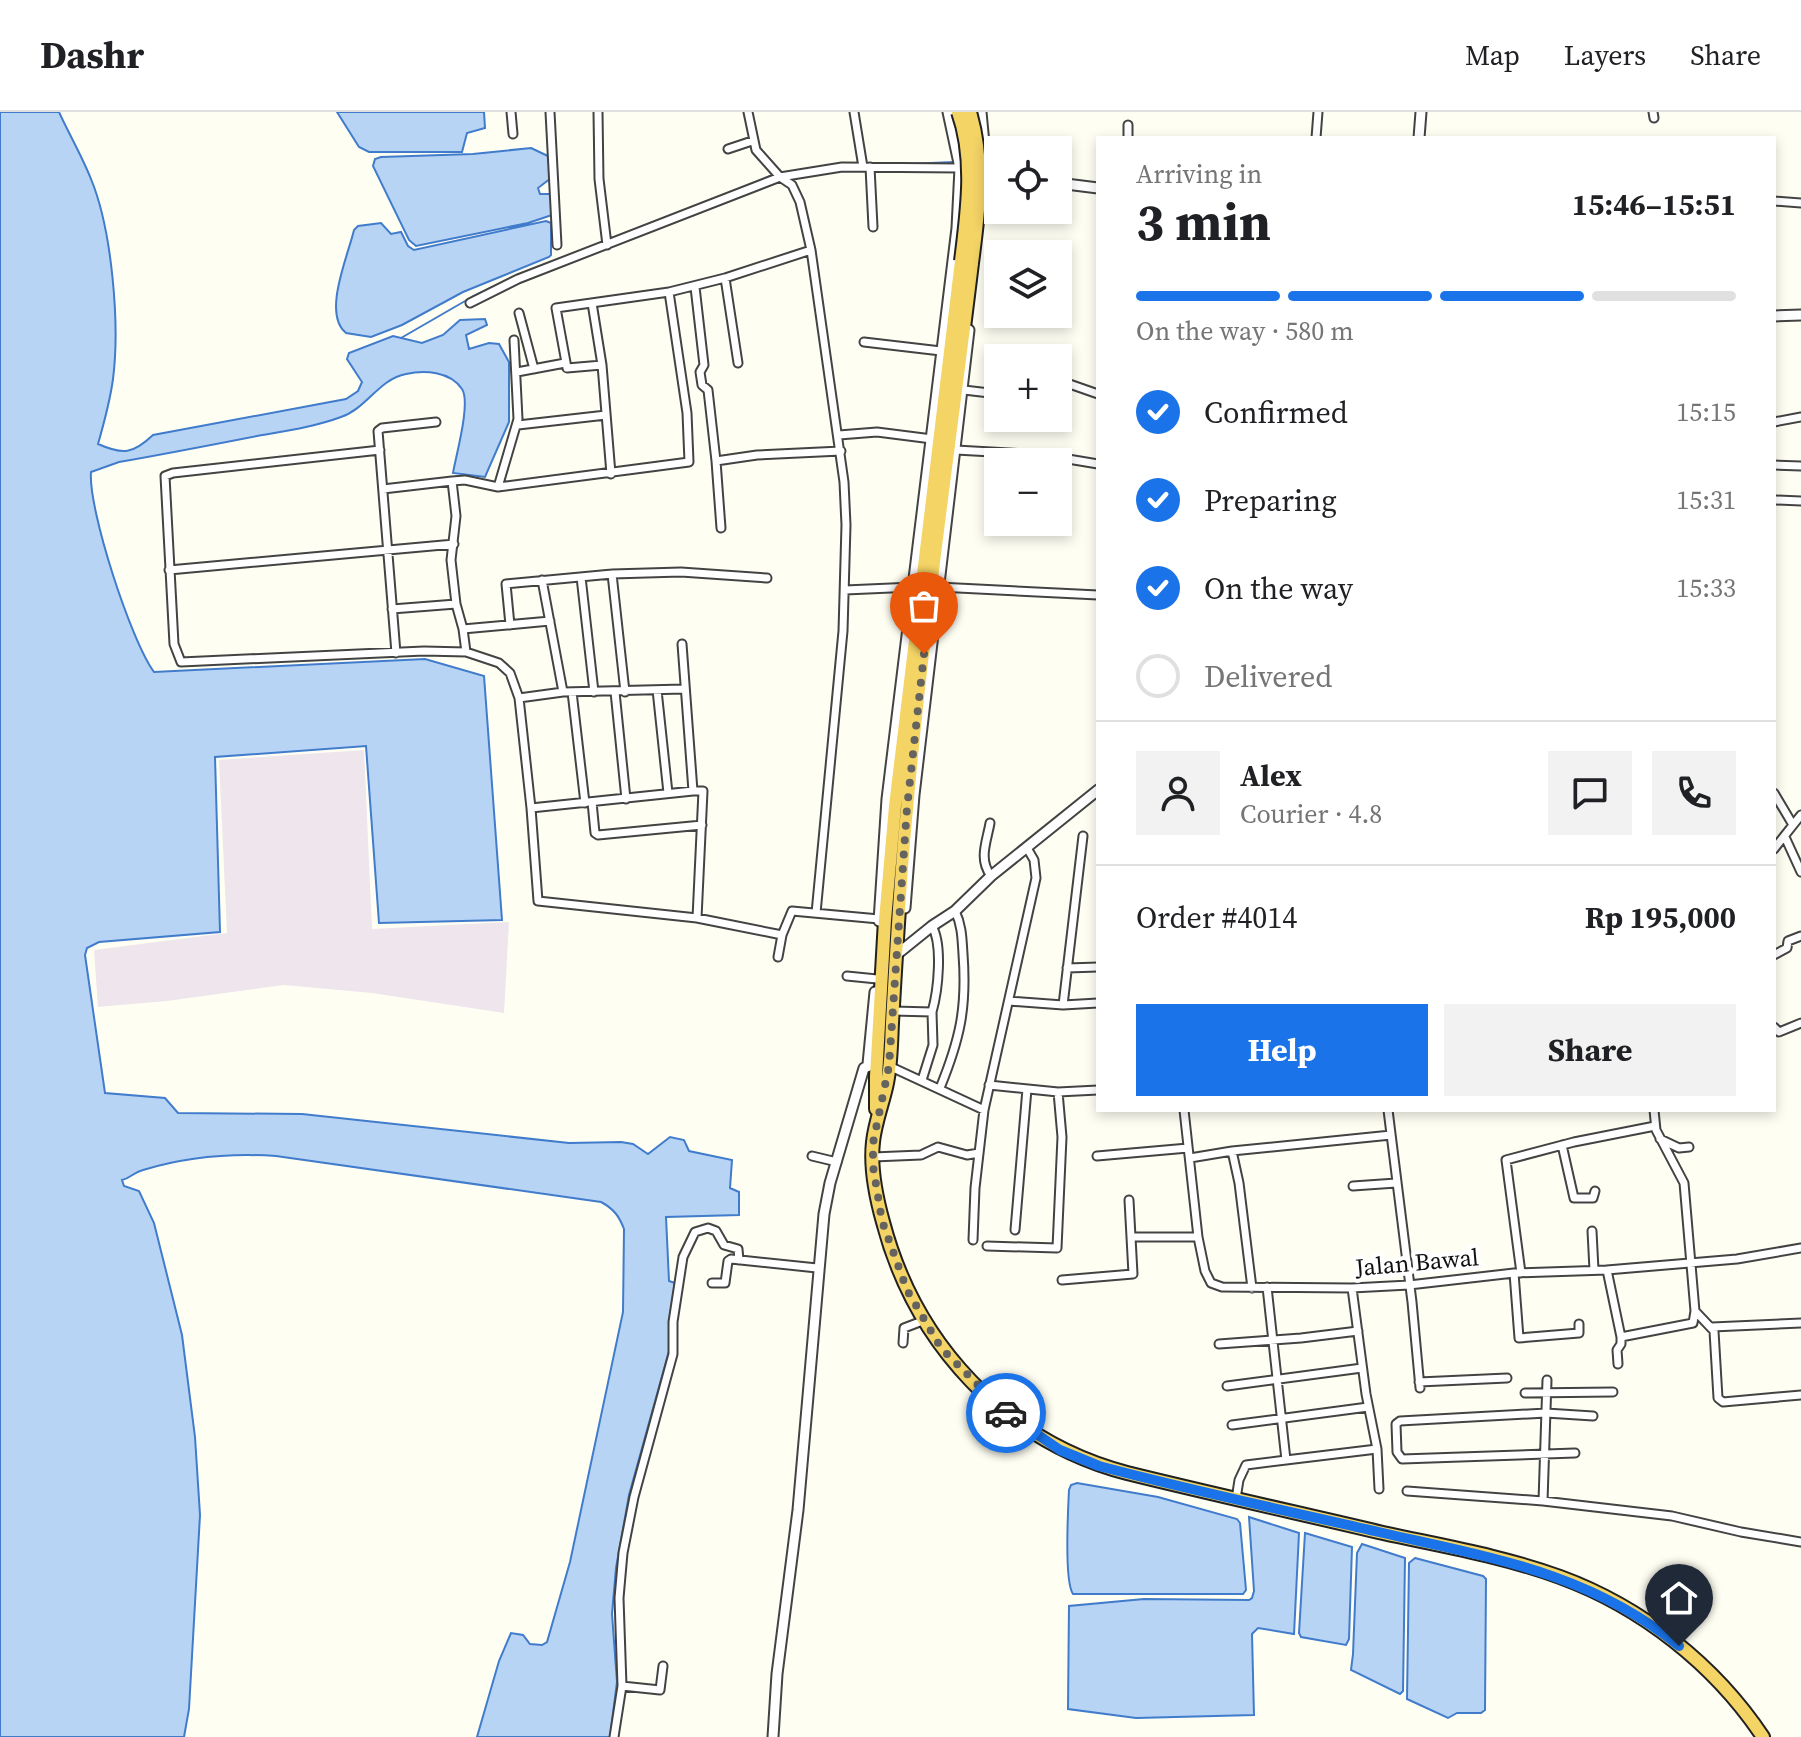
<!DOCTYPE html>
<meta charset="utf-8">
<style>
:root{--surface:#fff;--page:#f2f2f2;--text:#202124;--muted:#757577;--line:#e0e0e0;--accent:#1a73e8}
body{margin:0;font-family:"Source Serif 4",serif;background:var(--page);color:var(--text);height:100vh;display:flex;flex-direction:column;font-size:30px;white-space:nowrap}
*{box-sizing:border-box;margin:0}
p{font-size:26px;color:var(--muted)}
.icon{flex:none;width:44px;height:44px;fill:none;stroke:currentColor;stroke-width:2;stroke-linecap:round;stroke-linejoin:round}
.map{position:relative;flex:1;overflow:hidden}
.drawer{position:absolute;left:1096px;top:24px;width:680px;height:976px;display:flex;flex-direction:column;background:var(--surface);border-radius:0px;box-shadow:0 4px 12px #0003}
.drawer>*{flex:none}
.fabs{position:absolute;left:984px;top:24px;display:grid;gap:16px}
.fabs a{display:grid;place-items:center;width:88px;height:88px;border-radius:0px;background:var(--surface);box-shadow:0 4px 12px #0003;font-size:40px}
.pin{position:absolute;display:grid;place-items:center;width:68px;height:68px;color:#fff;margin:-82px -34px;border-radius:50% 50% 50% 0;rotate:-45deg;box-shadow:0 0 8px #0007}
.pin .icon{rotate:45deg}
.courier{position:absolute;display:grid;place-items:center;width:80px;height:80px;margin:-40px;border:6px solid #1a73e8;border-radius:50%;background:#fff;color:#222;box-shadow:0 2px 10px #0007}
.headline em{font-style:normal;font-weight:700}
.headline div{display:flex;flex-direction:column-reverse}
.headline{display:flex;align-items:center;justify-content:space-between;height:136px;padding:0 40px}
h1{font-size:52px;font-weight:700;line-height:60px}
.bar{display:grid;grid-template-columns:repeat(4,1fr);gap:12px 8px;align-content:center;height:96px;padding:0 40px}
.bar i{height:10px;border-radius:6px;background:var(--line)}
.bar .selected{background:var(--accent)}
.bar p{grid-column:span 4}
.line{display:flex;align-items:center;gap:20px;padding:0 40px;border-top:2px solid var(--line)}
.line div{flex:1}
.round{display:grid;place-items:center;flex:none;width:84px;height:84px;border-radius:0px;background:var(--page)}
ol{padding:0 40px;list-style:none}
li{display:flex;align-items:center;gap:24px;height:88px}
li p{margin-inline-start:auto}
li .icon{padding:8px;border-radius:50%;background:var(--accent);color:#fff;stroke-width:4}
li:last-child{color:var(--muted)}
li i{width:44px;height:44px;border:4px solid var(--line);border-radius:50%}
.primary-button{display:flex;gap:16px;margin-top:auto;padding:16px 40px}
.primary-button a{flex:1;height:92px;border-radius:0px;background:var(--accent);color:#fff;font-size:32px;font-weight:700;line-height:92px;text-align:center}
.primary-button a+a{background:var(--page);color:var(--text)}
header{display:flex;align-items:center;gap:48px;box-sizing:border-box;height:112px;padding:0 40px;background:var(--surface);border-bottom:2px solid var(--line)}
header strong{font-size:38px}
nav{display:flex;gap:44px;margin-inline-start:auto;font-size:28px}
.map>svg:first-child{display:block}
.industrial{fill:#eee5ed}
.water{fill:#b8d4f5;stroke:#407ccb;stroke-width:2}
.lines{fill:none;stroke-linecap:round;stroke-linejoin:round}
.stream{stroke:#407ccb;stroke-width:2}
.minor-casing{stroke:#434343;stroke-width:11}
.tertiary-casing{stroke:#434343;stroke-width:13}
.trunk-casing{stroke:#212121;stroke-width:16}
.minor{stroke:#fff;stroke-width:7}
.tertiary{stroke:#fff;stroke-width:9}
.trunk{stroke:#f4d465;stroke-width:12}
.trunk-bridge-casing{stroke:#212121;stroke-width:16;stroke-linecap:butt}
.trunk-bridge{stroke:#f4d465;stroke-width:12}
.done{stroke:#64635f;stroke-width:8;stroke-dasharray:0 14.4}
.route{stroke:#1a73e8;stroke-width:10}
.labels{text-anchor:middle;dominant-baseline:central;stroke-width:8;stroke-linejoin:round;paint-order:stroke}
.street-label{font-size:24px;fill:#101010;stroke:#fff}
</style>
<header>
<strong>Dashr</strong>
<nav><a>Map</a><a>Layers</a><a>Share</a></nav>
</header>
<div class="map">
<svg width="1801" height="1625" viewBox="0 0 1801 1625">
<rect width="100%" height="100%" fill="#fffef3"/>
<!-- industrial -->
<path class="industrial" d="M364,638L372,817L509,810L504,901L372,881L284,873L167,889L98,895L94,838L227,821L219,648Z"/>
<!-- water -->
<path class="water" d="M0,0H59C69,22 82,44 91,67C112,118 120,212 113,267C110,289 104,311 98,332C123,343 133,342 153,323L346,287L358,279L362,270L347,247L349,241L393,224L422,231L443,223L460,208L485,207L487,213L466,223L469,237L489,231L499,232L509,250V310L485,365L453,361C456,343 471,291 462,277C450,259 424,258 406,262C379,267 366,297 341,305C314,315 285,319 257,324C211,333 165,342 119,350L91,360C88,397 131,529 154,560L425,547L484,564L502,808L379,811L366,634L215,645L220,820L99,830L87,836L85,843L105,981L165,986L178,1001L302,1002L569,1031L621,1030L633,1032L648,1042L670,1025L684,1028L689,1039L732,1048L730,1076L739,1080V1103L666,1105L669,1169L675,1171L669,1210V1239L629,1383L616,1456L612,1502L617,1570L610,1625H477L499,1549L511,1521L523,1523L530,1532L542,1533L547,1530L570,1450L623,1200L624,1117C619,1104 614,1097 601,1090L276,1044C231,1041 186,1045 143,1058C132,1061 131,1066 122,1068L124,1074L139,1079L154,1111L182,1223L195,1325L200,1403L189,1597L184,1625H0Z
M337,0H484L485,16L467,21L462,40H369L359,35Z
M531,36L550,45L551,66L538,76L540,82H552V103L528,111L416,134L409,128L373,54L375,47L381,45L473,42Z
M546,109L551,111V143L549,145L463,180L402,213L371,225L346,221C322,202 348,144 354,118L358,114L381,111L391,122L401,120L408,134L414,138Z
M1077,1371L1158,1385L1237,1407L1240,1411L1246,1478L1243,1482H1073C1064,1469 1068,1398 1069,1378L1071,1373Z
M1249,1405L1299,1421L1294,1522L1258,1516L1252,1522L1254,1603L1136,1606L1068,1597L1069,1494L1144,1487L1249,1488L1252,1486L1254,1479Z
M1305,1421L1352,1435L1349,1527L1346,1533L1301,1525L1299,1521Z
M1362,1432L1405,1446L1403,1579L1400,1582L1351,1558L1353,1542L1357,1441Z
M1415,1446L1483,1464L1486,1467L1485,1598L1481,1601H1457L1448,1606L1407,1587L1409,1451Z"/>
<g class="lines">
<!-- stream -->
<path class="stream" d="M908,52L954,50
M733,80L775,62
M609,127L622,123
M528,159L570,143
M401,226L472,185L507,168"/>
<defs>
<path id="minor" d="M511,0L513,22
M550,0L557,133
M598,0L599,67L607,133
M748,0L756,38L780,65L792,73L800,90L811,138L844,370L846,413L843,519L816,801
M854,0L863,55
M1653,0L1654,6
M1128,26V13
M1316,26L1318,0
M728,37L752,29
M870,55L873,115
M1774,89L1801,91
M725,166L738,251
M695,175L704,253L700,260L702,273L708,278L716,349L721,416
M669,180L725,166L811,138
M470,191L518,167L780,65L842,55L960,56
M592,191L602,253L611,362
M519,201L534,257
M864,230L941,239
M517,260L565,251
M1058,268L1098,282
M964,278L998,282
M1774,310L1801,305
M518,313L606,303
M839,323L877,320L932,327
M380,338L173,361L165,364L174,532L181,550L424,539L466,540L499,551L510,561L519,586L531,696L538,789L697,806L782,823L792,799L879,807
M956,338L1044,343L1098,352
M716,349L757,343L841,339
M1774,353L1801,354
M452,369L465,368L498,375L689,350L687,301L669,180L556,196L567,256L602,253
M498,375L518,307L514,228
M383,377L452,369L456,404L451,448L456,492L463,517L466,540
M1776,388L1801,389
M169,458L454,432
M612,462L625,580
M581,465L594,580
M542,468L563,580
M938,475L1098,483
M845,478L914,475
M392,497L456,492
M510,513L506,472L612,462L681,460L767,466
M463,517L550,509
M396,541L378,319L382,316L436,310
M657,578L668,681
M572,580L585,691
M615,580L626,687
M519,586L563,580L684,577
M693,679H703L697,806
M1774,681L1793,713
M592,690L595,721L598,723L702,713
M531,696L693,679L682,532
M990,711C987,729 978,747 991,764
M1785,725L1801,760
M1774,737L1801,703
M1774,843L1787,836L1788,829L1801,824
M778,845L782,823
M1067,856L1098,855
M847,864L877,867
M1009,889L1063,893L1098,891
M1063,893L1083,724
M893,899L932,900C938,879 943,833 932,814
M1774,915L1779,920L1801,911
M889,954L984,998
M922,968L933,933L932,900
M989,973L1058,980L1098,978
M940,976C960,927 967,896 963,842C962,827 962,813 955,799
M1184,998L1198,1125L1205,1159L1211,1171L1222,1175L1352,1176L1409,1173L1514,1161L1607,1158L1737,1147L1801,1136
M1388,998L1412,1190L1420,1276
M1654,998L1656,1018L1684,1071L1695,1199L1714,1219L1718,1286L1723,1290L1801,1283
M1660,1027L1679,1036L1689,1035
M1562,1033L1574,1086H1593L1595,1079
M1232,1039L1239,1071L1252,1176
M812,1044L837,1050
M1097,1044L1188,1036
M873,1045L921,1043L938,1035L967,1043L979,1041
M1190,1046L1232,1039L1391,1023
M1353,1074L1396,1071
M1015,1118L1027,977
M1592,1119L1594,1158
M1131,1125H1198
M973,1128L975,1076L984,998L1036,766L1034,748L1027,736
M987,1134L1057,1136L1062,1025L1058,980
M1607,1158L1621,1225V1232L1617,1238L1618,1252
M1514,1161L1519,1226L1579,1221V1212
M1521,1161L1506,1048L1574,1030L1655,1014
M1062,1168L1133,1162L1129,1088
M712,1171H725L728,1149L731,1147L817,1156
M1267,1175L1286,1348L1377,1337
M1352,1176L1366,1282L1377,1337L1379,1377
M1712,1215L1801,1211
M1621,1225L1693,1211L1695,1199
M903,1231L904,1216L925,1208
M1219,1232L1301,1226L1358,1219
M1547,1268L1543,1389L1672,1404L1741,1420L1801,1430
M1419,1270L1507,1266
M1227,1274L1362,1256
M1525,1281L1613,1280
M1232,1313L1368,1295
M1575,1341L1402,1347L1397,1340L1396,1312L1400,1309L1546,1301L1593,1304
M1407,1379L1543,1389
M1236,1387L1239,1368L1246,1353L1286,1348
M622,1574L660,1578L663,1554
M614,1625L622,1574L619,1486L623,1441L634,1385L673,1242V1210L683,1145L695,1120L708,1116L716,1119L724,1133L738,1137L739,1148"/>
<path id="tertiary" d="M981,0L987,63L984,89
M1419,26L1421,0
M1058,71L1098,76
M1774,204L1801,203
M905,796L914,683L969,218
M879,809L887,687L957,116L960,56L948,0
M896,843L932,814L955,799L991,764L1098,678
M868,952L875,880
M773,1625L777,1562L798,1398L824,1102L830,1071L864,956L874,952"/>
<path id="trunk" d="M972,151C950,333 923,515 907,697C900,768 896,840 892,911C891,931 891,952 887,971C883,991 875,1010 873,1030C870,1056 876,1085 883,1110C915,1232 1005,1329 1127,1361C1212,1382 1298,1401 1383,1421C1442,1434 1503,1444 1560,1465C1642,1495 1715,1553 1763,1625
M876,997V964L885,808L895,694L961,149"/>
</defs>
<!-- minor casing -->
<use href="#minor" class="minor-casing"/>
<!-- tertiary casing -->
<use href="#tertiary" class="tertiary-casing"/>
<!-- trunk casing -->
<use href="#trunk" class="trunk-casing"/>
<!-- minor -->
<use href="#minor" class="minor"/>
<!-- tertiary -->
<use href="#tertiary" class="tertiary"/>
<!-- trunk -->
<use href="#trunk" class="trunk"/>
<defs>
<path id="trunk-bridge" d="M958,0C975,47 967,100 961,149
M970,0C985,51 979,99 972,151"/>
</defs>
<!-- trunk-bridge casing -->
<use href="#trunk-bridge" class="trunk-bridge-casing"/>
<!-- trunk-bridge -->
<use href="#trunk-bridge" class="trunk-bridge"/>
</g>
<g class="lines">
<!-- done -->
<path class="done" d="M924,542L907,696L889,954L873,1031V1054L882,1109L907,1178L941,1236L1006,1301"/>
<!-- route -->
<path class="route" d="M1006,1301L1060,1338L1099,1354C1193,1379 1288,1399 1383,1421C1492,1446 1590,1461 1679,1534"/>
</g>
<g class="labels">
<!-- street labels -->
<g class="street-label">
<text transform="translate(1417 1150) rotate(-5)">Jalan Bawal</text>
</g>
</g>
</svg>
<div class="fabs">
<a><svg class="icon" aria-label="locate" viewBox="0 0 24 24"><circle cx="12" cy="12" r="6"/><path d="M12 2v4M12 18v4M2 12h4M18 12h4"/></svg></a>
<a><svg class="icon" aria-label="layers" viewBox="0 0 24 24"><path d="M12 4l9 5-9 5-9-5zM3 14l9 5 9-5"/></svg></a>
<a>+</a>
<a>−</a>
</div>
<div class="pin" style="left:924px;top:542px;background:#ea580c"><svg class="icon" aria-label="bag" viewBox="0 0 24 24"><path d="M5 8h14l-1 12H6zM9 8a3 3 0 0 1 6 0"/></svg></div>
<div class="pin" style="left:1679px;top:1534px;background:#1f2937"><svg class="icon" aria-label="home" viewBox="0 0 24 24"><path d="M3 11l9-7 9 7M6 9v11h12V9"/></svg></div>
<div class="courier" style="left:1006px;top:1301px"><svg class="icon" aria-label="car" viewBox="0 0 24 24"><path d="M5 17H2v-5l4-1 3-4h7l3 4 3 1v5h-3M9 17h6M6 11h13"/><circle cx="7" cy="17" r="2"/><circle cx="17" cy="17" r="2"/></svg></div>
<section class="drawer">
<div class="headline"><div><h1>3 min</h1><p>Arriving in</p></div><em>15:46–15:51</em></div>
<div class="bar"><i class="selected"></i><i class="selected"></i><i class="selected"></i><i></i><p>On the way · 580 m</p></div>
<ol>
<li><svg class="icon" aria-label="check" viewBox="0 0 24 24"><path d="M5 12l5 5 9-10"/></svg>Confirmed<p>15:15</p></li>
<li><svg class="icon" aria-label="check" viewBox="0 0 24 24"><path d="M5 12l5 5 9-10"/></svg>Preparing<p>15:31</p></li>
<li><svg class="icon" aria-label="check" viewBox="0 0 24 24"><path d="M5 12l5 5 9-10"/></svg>On the way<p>15:33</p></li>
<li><i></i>Delivered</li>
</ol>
<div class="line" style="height:144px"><a class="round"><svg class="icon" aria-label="person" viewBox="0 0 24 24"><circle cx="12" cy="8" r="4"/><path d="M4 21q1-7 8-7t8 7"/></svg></a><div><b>Alex</b><p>Courier · 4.8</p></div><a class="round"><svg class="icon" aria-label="chat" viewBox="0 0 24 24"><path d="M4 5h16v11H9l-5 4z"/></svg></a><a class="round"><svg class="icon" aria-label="phone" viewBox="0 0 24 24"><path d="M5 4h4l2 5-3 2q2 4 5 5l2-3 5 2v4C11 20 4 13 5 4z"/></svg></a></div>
<div class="line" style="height:104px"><div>Order #4014</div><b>Rp 195,000</b></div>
<div class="primary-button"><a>Help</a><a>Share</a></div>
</section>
</div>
